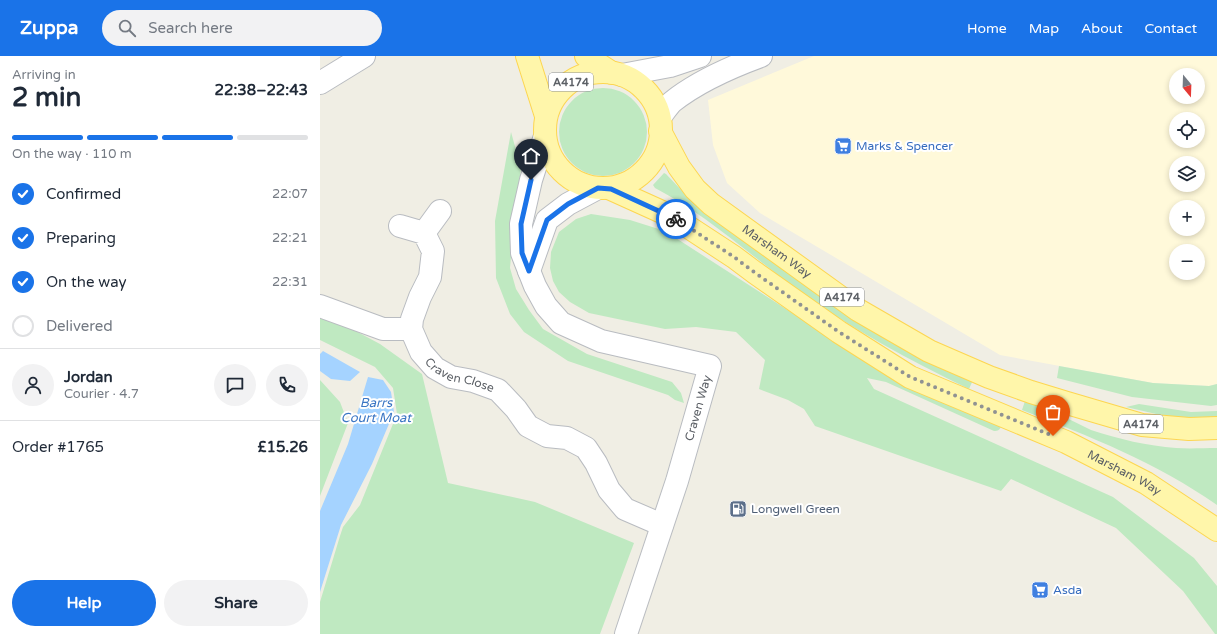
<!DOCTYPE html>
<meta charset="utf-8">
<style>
:root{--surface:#fff;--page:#f2f2f3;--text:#1f2937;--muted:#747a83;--line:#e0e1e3;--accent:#1a73e8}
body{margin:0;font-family:"Varela Round",sans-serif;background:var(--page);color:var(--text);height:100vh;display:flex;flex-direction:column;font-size:15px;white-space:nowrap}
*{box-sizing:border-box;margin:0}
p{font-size:13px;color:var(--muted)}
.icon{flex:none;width:22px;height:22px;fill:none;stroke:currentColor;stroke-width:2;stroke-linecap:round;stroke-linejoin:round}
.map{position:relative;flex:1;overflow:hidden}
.panel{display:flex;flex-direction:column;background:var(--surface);width:320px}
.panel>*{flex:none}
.needle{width:26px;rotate:161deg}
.fabs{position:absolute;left:849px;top:12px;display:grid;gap:8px}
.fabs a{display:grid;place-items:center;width:36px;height:36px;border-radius:50%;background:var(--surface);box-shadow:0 2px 6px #0003;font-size:20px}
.pin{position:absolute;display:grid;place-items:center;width:34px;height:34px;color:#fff;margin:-41px -17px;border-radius:50% 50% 50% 0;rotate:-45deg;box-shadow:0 0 4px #0007}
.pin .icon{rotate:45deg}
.courier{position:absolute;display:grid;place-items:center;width:40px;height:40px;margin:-20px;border:3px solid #1a73e8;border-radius:50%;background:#fff;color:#222;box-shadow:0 1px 5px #0007}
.overview em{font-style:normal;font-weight:700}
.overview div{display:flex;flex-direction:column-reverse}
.overview{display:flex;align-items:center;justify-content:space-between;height:68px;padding:0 12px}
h1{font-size:26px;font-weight:700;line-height:30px}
.bar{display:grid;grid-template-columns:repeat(4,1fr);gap:6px 4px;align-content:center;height:48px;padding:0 12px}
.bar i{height:5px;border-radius:3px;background:var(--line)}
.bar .current{background:var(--accent)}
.bar p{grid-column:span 4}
.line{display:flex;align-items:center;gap:10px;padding:0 12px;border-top:1px solid var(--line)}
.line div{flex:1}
.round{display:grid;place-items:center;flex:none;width:42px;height:42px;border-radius:21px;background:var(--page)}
ol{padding:0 12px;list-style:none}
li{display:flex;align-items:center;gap:12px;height:44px}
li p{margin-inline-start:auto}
li .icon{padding:4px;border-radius:50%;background:var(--accent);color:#fff;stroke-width:4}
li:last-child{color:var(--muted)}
li i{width:22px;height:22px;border:2px solid var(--line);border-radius:50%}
.primary-button{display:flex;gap:8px;margin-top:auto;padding:8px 12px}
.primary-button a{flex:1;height:46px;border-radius:24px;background:var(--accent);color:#fff;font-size:16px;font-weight:700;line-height:46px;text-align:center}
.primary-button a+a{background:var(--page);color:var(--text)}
header{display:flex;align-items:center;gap:24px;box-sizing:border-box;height:56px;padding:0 20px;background:var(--accent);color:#fff}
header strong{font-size:19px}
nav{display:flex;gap:22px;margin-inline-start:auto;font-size:14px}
.search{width:280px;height:36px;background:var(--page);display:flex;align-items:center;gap:10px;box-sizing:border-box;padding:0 14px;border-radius:22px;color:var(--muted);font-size:15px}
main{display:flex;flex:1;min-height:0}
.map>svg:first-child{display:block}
.commercial{fill:#fff9da;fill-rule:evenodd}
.green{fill:#bfe9c1}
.water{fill:#a5d3ff}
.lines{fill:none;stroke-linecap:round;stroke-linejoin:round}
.minor-casing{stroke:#b9bcc1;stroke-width:24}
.major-casing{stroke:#fdd651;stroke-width:24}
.minor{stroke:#fff;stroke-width:22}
.major{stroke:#fff6aa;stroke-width:22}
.done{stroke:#909292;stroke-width:4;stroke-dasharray:0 7.2}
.route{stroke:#1a73e8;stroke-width:5}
.labels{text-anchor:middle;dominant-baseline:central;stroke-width:4;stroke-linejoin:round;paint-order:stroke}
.shield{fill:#fff;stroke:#8d9094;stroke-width:1}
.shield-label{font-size:11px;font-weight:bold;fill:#5c6066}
.shop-label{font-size:12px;fill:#366cbe;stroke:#fff;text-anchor:start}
.street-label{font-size:12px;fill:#5c6066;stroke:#fff}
.service-label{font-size:12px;fill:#4e5e75;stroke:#fff;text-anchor:start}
.water-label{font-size:13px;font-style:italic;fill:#3b76c4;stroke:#fff}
</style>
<header>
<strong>Zuppa</strong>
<div class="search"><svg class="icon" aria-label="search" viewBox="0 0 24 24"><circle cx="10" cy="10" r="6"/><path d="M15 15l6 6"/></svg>Search here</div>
<nav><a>Home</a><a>Map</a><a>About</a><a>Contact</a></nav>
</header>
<main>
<section class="panel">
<div class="overview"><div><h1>2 min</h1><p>Arriving in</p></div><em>22:38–22:43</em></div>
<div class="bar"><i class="current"></i><i class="current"></i><i class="current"></i><i></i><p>On the way · 110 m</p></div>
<ol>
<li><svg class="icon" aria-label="check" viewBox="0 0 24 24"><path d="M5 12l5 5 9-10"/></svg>Confirmed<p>22:07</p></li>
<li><svg class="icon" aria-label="check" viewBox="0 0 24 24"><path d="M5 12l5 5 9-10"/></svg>Preparing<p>22:21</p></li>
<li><svg class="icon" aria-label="check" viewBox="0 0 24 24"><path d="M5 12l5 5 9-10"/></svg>On the way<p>22:31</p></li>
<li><i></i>Delivered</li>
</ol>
<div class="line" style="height:72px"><a class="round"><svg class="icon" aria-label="person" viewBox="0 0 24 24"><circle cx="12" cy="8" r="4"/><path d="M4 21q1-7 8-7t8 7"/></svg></a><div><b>Jordan</b><p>Courier · 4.7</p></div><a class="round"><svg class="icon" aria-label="chat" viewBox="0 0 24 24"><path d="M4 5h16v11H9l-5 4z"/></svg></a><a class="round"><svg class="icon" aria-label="phone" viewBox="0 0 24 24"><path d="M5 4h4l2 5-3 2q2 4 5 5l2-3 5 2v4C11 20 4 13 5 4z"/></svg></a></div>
<div class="line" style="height:52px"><div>Order #1765</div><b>£15.26</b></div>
<div class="primary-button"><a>Help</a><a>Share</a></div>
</section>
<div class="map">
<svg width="897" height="578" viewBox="0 0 897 578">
<rect width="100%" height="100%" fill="#f0eee4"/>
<!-- commercial -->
<path class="commercial" d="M494,0H897V328L889,330L833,327L680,299L440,157L407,127L393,89L388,44ZM856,19H878V41H856ZM856,63H878V85H856ZM856,107H878V129H856ZM856,151H878V173H856ZM856,195H878V217H856Z"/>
<!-- green -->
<path class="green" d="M239 76a44 44 0 1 1 88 0a44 44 0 1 1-88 0Z
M191,76L201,112L194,167L190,212L196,233L209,254L223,273L267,298L352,326L361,337L364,347L355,344L348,339L248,305L204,276L190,258L176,222L175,165Z
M344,117L346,118L367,140L653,324L649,333C589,304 531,273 478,234C431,200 387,159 335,132L333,129Z
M271,158L310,164L345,175L545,304L681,370C680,374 678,375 674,375L566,326L547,322L554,333L793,441L874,502L897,530V578H895L863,535L796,472L691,423L681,435L495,370L484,353L468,344L439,333L445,304L416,276L376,271L345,273L269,257L250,246L239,236L233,225L230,212L231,196L239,176L256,163Z
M0,256L60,288L102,318L128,427L215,446L314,487L280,578H0V546L20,480L23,471L40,449L77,358L73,332L55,311L0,284Z
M739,310L833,327L889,330L897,328V349L891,350L812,341L737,322Z
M0,324L20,346L28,367L0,440Z
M706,342L771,374C798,383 828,390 856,392C870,393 884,392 897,392V449C837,407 769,380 702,354Z
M819,348L871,356L897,355V362L878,363L849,361L806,351Z"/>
<!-- water -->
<path class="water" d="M3,295L40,316L30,325L11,323L0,315V298Z
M48,321L63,324L71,336L74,356L52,408L21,469L0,536V455L28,388Z"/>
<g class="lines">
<defs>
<g id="minor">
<path d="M302,19L350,10L380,0"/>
<path d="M0,27L44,0"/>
<path d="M340,61C344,56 348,50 352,46C377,26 411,11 441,0"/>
<path d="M225,80L211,124L201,168L202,197L215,230L226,250L241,267L281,285L390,310L357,425L306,578"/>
<path id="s1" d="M80,170L104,177L113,195L110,221L100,241L92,263L91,273L101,296L115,312L131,321L153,325L178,334L196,353L208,370L227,380L247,382L266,392L276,407L289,434L305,453L342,469"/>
<path d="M104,177L120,155"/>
<path d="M209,215L227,164L248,148L278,132"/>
<path d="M0,250L63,273H91"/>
</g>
<g id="major">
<path d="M207,0L226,60"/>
<path d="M266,0L292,17"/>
<circle cx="283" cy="74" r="58"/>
<path id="s2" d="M340,75L359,111L375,133L391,148L538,254L609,295L669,321L711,336L747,347L822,369L869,373L897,372"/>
<path id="s3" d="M291,133L353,161L414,201L434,216L519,276L590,321L746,386L826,427L897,474"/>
</g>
</defs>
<!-- minor casing -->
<use href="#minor" class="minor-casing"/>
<!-- major casing -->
<use href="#major" class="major-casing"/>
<!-- minor -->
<use href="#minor" class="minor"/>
<!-- major -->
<use href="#major" class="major"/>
</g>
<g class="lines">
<!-- done -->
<path class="done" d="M356,163L414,201L434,216L519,276L590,321L733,380"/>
<!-- route -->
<path class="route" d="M211,124L201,168L202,197L209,215L227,164L248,148L278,132L291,133L356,163"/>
</g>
<!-- icons -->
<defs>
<symbol id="supermarket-square" viewBox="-11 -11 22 22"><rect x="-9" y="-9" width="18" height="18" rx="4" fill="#3f7fe0" stroke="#fff"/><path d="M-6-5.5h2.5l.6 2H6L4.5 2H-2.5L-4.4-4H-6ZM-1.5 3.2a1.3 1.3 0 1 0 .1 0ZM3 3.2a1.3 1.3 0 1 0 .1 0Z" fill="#fff"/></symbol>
<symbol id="fuel-square" viewBox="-11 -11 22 22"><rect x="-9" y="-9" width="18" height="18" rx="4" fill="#5c6f8a" stroke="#fff"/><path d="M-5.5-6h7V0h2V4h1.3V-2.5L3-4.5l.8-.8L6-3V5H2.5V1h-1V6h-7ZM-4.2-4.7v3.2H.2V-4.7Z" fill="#fff"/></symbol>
</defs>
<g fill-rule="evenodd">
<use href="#supermarket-square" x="513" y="80" width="20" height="20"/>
<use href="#fuel-square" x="408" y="443" width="20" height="20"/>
<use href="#supermarket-square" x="710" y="524" width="20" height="20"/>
</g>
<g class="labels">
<!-- shield labels -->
<g class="shield">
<rect x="229" y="17" width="44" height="18" rx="3"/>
<rect x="500" y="232" width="44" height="18" rx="3"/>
<rect x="799" y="359" width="44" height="18" rx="3"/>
</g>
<g class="shield-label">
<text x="251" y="26">A4174</text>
<text x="522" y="241">A4174</text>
<text x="821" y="368">A4174</text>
</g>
<!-- shop labels -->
<g class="shop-label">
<text x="536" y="90">Marks &amp; Spencer</text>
<text x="733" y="534">Asda</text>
</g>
<!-- street labels -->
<g class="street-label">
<text stroke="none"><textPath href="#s2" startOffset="171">Marsham Way</textPath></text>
<text stroke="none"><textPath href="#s1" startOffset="199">Craven Close</textPath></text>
<text transform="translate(378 352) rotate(-74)">Craven Way</text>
<text stroke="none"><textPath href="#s3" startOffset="589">Marsham Way</textPath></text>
</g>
<!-- service labels -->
<g class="service-label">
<text x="431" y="453">Longwell Green</text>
</g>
<!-- water labels -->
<g class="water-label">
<text x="56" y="347">Barrs<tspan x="56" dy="15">Court Moat</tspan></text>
</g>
</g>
</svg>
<div class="fabs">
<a><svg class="needle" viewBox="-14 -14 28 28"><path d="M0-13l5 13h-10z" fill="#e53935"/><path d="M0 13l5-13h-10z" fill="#747a83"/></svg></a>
<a><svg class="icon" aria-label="locate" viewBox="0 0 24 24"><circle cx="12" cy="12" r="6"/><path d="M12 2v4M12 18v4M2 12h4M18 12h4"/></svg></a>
<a><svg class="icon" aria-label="layers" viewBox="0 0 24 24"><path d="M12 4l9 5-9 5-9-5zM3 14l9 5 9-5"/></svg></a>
<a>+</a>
<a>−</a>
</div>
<div class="pin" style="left:733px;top:380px;background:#ea580c"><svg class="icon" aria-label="bag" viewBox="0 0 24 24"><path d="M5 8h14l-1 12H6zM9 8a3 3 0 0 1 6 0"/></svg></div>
<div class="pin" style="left:211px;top:124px;background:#1f2937"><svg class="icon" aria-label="home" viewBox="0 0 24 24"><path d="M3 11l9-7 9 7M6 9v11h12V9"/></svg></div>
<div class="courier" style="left:356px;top:163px"><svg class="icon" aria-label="bike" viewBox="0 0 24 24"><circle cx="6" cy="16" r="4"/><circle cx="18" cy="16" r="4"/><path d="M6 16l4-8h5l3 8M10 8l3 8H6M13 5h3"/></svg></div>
</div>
</main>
